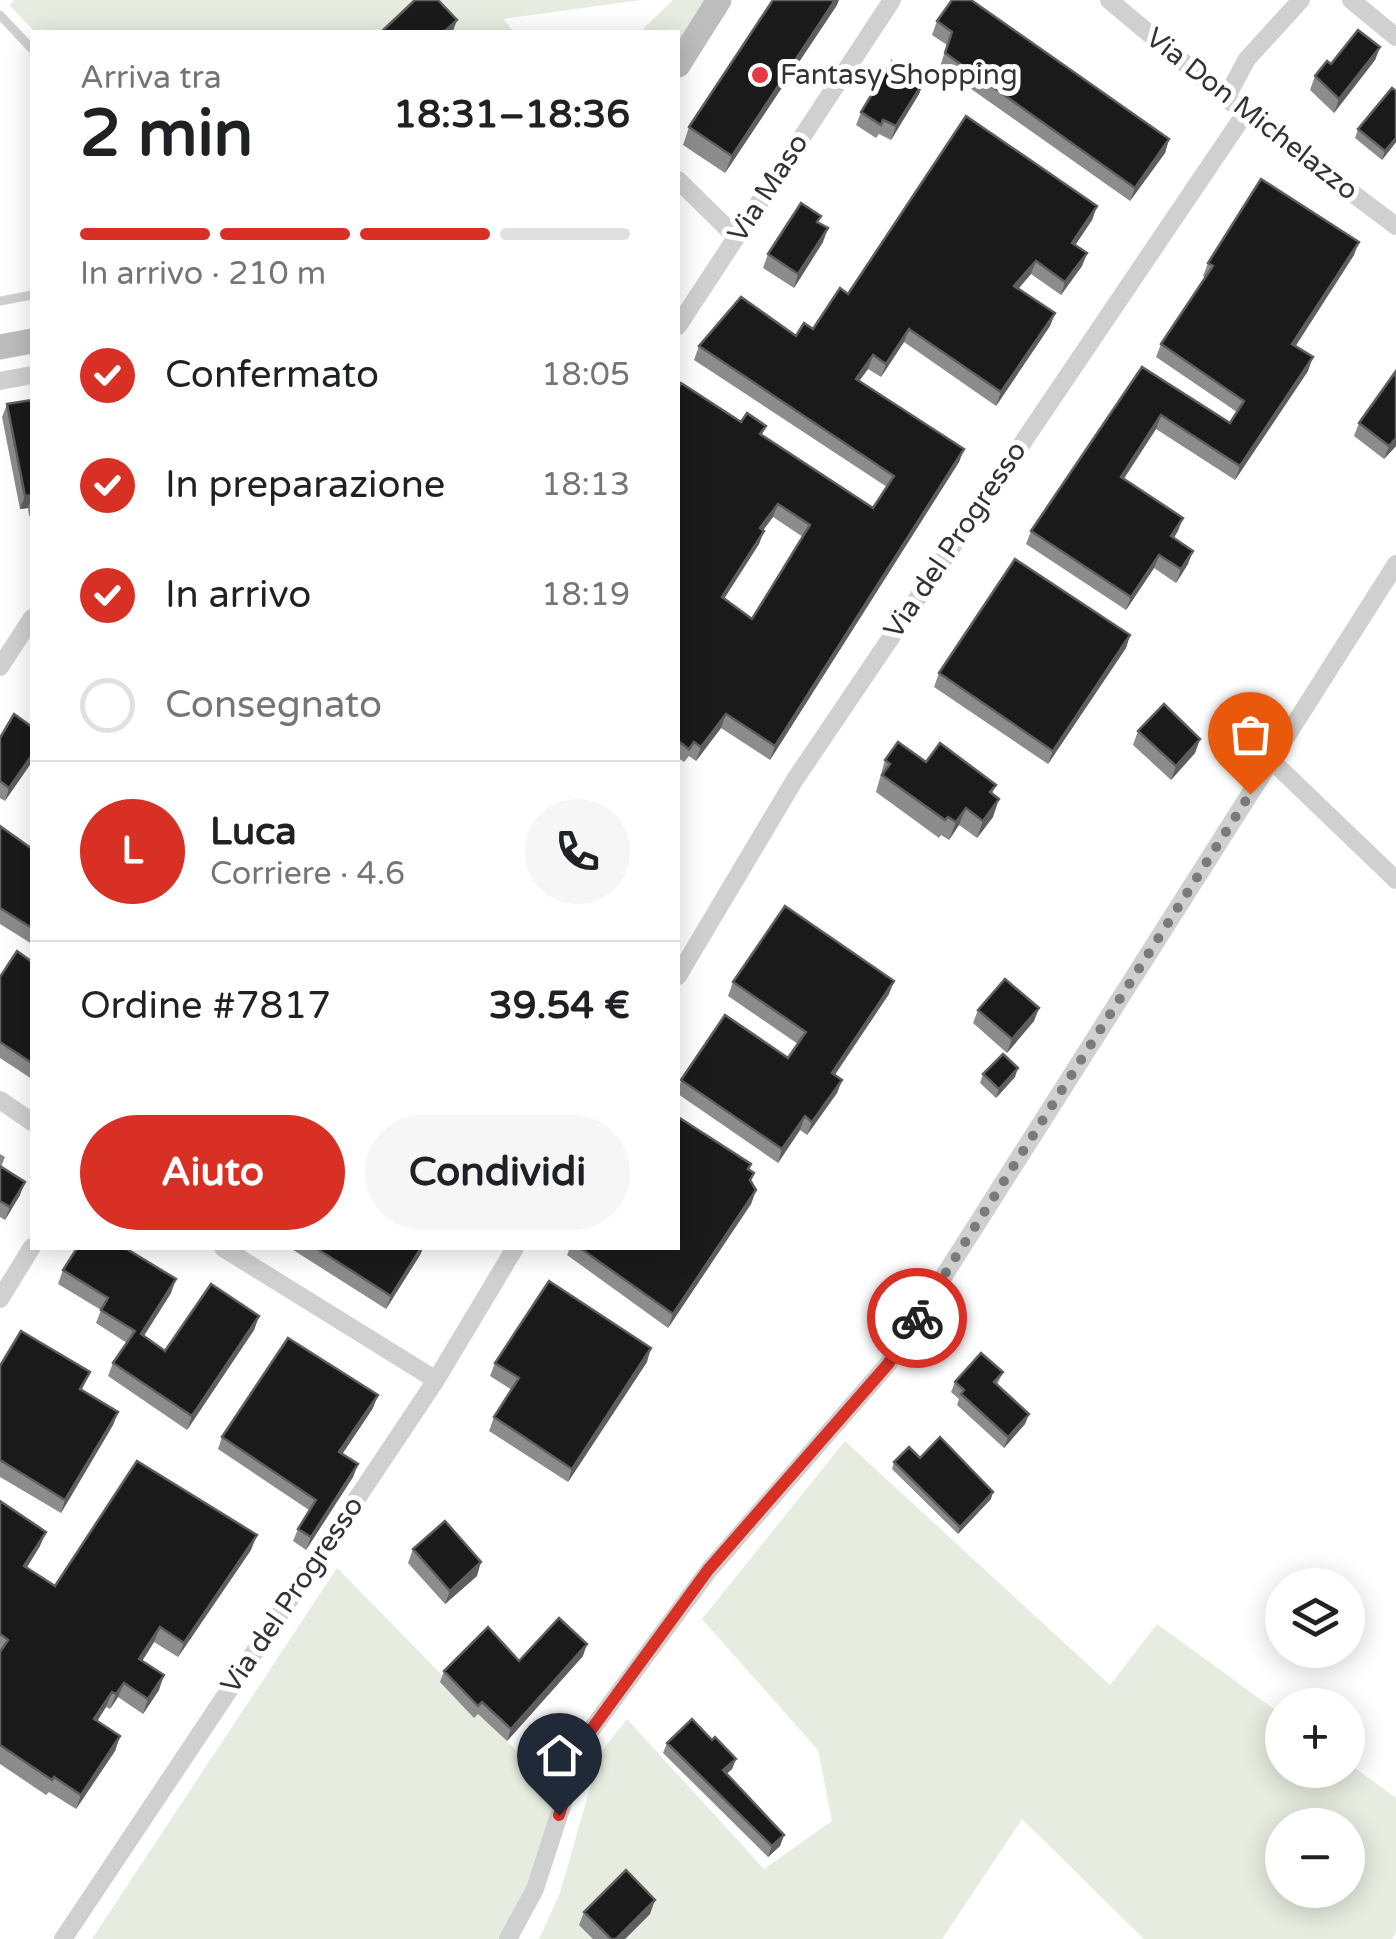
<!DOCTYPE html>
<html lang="it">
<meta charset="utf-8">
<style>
:root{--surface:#fff;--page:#f6f6f6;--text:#202124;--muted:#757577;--line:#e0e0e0;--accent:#d93025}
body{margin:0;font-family:"Varela Round",sans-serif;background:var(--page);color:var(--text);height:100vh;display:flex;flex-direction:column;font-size:38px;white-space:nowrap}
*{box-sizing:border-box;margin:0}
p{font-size:32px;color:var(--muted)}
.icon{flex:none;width:55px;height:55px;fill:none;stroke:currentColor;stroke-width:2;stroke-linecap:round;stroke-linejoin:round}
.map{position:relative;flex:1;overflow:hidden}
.panel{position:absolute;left:30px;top:30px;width:650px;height:1220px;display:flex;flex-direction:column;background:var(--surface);border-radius:0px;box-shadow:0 5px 25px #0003}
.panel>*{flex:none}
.controls{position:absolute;left:1265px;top:1568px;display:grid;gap:20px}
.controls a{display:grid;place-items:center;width:100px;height:100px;border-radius:50%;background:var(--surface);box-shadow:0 5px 25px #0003;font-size:50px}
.pin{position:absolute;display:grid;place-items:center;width:85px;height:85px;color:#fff;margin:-102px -42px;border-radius:50% 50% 50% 0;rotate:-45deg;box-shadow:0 0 10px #0007}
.pin .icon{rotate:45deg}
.courier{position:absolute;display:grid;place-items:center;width:100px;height:100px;margin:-50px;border:8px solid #d93025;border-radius:50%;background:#fff;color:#222;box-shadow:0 2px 12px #0007}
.head em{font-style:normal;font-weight:700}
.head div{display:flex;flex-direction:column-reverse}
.head{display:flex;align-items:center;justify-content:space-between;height:170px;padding:0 50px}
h1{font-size:65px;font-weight:700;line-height:75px}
.bar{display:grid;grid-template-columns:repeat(4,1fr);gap:15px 10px;align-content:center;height:120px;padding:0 50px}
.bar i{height:12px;border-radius:8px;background:var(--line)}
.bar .selected{background:var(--accent)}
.bar p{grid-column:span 4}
.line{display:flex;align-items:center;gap:25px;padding:0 50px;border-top:2px solid var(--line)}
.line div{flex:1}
.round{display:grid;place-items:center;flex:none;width:105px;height:105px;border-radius:52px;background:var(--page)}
ol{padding:0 50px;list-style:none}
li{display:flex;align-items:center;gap:30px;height:110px}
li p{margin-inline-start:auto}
li .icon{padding:10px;border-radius:50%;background:var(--accent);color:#fff;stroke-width:4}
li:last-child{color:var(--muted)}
li i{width:55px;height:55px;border:5px solid var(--line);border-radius:50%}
.button{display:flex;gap:20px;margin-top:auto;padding:20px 50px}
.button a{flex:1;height:115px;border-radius:60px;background:var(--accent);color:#fff;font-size:40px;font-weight:700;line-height:115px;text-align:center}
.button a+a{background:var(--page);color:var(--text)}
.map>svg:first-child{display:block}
.green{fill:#e6ecdf;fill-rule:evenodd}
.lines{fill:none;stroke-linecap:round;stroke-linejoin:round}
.service{stroke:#d0d0d0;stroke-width:9}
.minor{stroke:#d0d0d0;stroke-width:18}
.secondary{stroke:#bdbdbd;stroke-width:25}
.wall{fill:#8c8c8c;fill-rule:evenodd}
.shaded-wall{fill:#5f5f5f}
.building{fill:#1a1a1a;stroke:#5f5f5f;stroke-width:2.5;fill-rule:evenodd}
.done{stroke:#7a7a7a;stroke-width:10;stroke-dasharray:0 18}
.route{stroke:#d93025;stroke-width:12}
.poi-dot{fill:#e63946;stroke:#fff;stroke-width:4}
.labels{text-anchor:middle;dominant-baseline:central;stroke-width:10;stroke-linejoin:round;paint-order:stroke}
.poi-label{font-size:28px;fill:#333;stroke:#fff;text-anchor:start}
.street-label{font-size:28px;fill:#333;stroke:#fff}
</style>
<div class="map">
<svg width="1396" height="1939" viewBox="0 0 1396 1939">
<rect width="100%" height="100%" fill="#fff"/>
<!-- green -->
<path class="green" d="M14,0H641L503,19L514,32H35L10,6Z
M673,0H707L678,50V32H640Z
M845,1441L1110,1685L1157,1624L1282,1715V1770H1348V1763L1396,1798V1932L1392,1939H1144L1022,1819L942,1939H539L560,1893L600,1753L627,1719L764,1869L832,1821L818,1750L702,1619ZM1282,1825H1348V1890H1282Z
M337,1568L556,1791L532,1884L504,1939H92Z"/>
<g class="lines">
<!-- service -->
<path class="service" d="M0,15L32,49
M0,301L32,295"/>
<!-- minor -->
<path class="minor" d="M1109,0L1226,98L1396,226
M1351,0L1396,37
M1226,98L1247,59L1301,0
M678,180L736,237
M678,326L892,0
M0,381L32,375
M0,667L32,618
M1271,760L1396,880
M678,976L794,781L1246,112
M0,1100L32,1122
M223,1248L436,1380
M0,1299L32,1247
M63,1939L436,1380L515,1248
M508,1939L535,1889L583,1741L709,1570L888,1364L1396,564"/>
<!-- secondary -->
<path class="secondary" d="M678,65L719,0
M0,347L32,341"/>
</g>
<!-- wall -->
<path class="wall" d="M837,5L725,173L683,145L689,127Z
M937,21L1169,139L1165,153L1130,201L940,67L947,45L932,35Z
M1380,47L1375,60L1334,113L1310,90L1315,76L1331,64Z
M924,81L919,94L891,140L879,134L876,138L856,125L861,112Z
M1358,129L1396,142L1382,160L1355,138Z
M1097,206L1092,220L1075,245L1087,253L1082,266L1061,295L1031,274L1018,288L1055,313L1050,326L996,406L904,342L881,377L868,369L859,381L964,449L959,462L770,760L721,728L696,761L689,756L684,762L678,758V388L741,422L766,426L762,435L873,508L887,487L694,360L699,346L796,336L813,329L848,294ZM773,517L803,537L752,619L724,598L759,544L763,530Z
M818,223L823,242L794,288L763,268L768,254Z
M1354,255L1295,346L1308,371L1235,480L1156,429L1124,479L1183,518L1174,538L1188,564L1176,583L1154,568L1126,610L1026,544L1031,531L1142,367L1230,423L1237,412L1156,357L1161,344L1206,278L1203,276L1208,263Z
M32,400V515L29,516L28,508L20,509L2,417L7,404Z
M1359,423L1396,446L1384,459L1354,436Z
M1130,635L1126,648L1048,764L934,687L939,673Z
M32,727L5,801L0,798V738Z
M1138,731L1200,739L1195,753L1171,780L1133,745Z
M885,760L926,762L996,785L992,794L993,817L977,838L959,825L949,840L941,835L939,838L876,792Z
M0,826L32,849V944L0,924Z
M32,962V1079L0,1058V977Z
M733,982L889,994L835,1075L842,1080L837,1093L807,1135L800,1130L778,1163L678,1094L681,1080L788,1058L798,1044L728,996Z
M1039,1008L1034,1021L1007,1053L973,1023L978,1010Z
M983,1074L1015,1077L996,1098L980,1083Z
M0,1154L5,1157L1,1167L20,1195L5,1220L0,1217Z
M751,1164L749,1170L751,1182L756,1190L751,1204L668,1328L567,1255L570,1248H678Z
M77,1248H129L128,1249L171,1293L144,1336L165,1351L259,1316L254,1330L187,1430L108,1376L113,1363L127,1343L96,1323L101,1310L58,1284L63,1270Z
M290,1248H423L420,1255L386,1309Z
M647,1362L568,1482L489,1431L494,1417L512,1390L490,1376L495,1363Z
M0,1366L90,1372L82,1390L118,1412L113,1425L61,1513L0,1477Z
M1003,1372L997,1385L1029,1414L1025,1424L1004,1448L957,1405L959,1399L951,1392L955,1382Z
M373,1408L342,1454L358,1464L353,1477L306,1550L293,1541L298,1529L309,1510L218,1449L222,1437Z
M894,1462L991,1499L958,1534L892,1469Z
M0,1501L40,1546L27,1567L55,1586L251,1550L178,1657L154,1642L142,1661L159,1690L143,1714L118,1697L110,1709L106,1707L97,1721L120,1736L115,1751L76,1809L49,1792L46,1795L0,1764Z
M413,1549L477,1576L445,1604L408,1563Z
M583,1656L507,1741L478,1714L474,1718L440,1682L444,1671Z
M712,1740L736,1759L732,1769L726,1774L784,1835L780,1846L768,1857L663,1753L667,1743Z
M584,1912L650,1914L625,1939H593L579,1925Z"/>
<!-- shaded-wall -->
<path class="shaded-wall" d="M835,0H839L837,5L725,173L732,156Z
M457,20L453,31L444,32Z
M1380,47L1375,60L1334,113L1339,99Z
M924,81L919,94L891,140L896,126Z
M1396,138V142L1382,160L1385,151Z
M1169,139L1165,153L1130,201L1135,188Z
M1097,206L1092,220L1068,256L1072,243Z
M828,228L823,242L794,288L798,274Z
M1359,242L1354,255L1288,358L1292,344Z
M1087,253L1082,266L1061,295L1065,282Z
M1036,261L1031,274L1010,299L1014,286Z
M1055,313L1050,326L996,406L1001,392Z
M909,329L904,342L881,377L886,364Z
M873,355L868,369L851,392L856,379Z
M1313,357L1308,371L1235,480L1240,466Z
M1161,415L1156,429L1116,490L1121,477Z
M1396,438V446L1384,459L1389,446Z
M964,449L959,462L770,760L775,746Z
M32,495L28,508L20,509L25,496Z
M778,504L773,517L755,541L760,528Z
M1183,518L1178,531L1166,550L1171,536Z
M764,531L759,544L717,610L722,597Z
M1193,551L1188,564L1176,583L1181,569Z
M1159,555L1154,568L1126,610L1131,597Z
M1130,635L1126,648L1048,764L1053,751Z
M726,714L721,728L696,761L701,747Z
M1200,739L1195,753L1171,780L1176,766Z
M32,755V762L5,801L9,788Z
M999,799L993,817L977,838L983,821Z
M966,808L959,825L949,840L956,822Z
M894,981L889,994L827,1086L832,1073Z
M1039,1008L1034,1021L1007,1053L1012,1039Z
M1018,1068L1015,1077L996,1098L999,1089Z
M842,1080L837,1093L807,1135L812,1122Z
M805,1116L800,1130L778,1163L782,1149Z
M25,1182L20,1195L5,1220L10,1207Z
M756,1190L751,1204L668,1328L673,1314Z
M421,1248H423L420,1255L386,1309L391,1296Z
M176,1279L171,1293L136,1348L141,1334Z
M259,1316L254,1330L187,1430L192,1416Z
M651,1348L647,1362L568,1482L572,1469Z
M378,1395L373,1408L335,1465L339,1452Z
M118,1412L113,1425L61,1513L65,1500Z
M1029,1414L1025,1424L1004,1448L1008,1437Z
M358,1464L353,1477L306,1550L311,1537Z
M993,1492L991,1499L958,1534L960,1527Z
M46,1532L40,1546L19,1580L24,1566Z
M257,1535L251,1550L178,1657L184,1643Z
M481,1562L477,1576L445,1604L450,1591Z
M160,1627L154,1642L134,1674L139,1659Z
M587,1644L583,1656L507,1741L511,1729Z
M164,1675L159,1690L143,1714L148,1699Z
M124,1683L118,1697L110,1709L116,1694Z
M112,1692L106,1707L89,1734L94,1719Z
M120,1736L115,1751L76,1809L81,1795Z
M736,1759L732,1769L719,1781L723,1770Z
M784,1835L780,1846L768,1857L772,1846Z
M655,1900L650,1914L625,1939H616Z"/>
<!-- building -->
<path class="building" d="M415,0H438L457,20L444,32H381Z
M773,0H835L732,156L689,127Z
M952,0H971L1169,139L1135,188L945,53L952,32L937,21Z
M1358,30L1380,47L1339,99L1315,76L1327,61L1331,64Z
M892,61L924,81L896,126L883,120L881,125L861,112Z
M1392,88L1396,91V138L1385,151L1358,129Z
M966,116L1097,206L1072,243L1087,253L1065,282L1036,261L1014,286L1055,313L1001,392L909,329L886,364L873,355L856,379L964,449L775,746L726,714L701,747L694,742L689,749L678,741V388L681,383L741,422L747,413L766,426L760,434L873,508L894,476L699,346L741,297L796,336L804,323L813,329L840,288L848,294ZM778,504L810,525L752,619L722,597L764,531L760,528Z
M1261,179L1359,242L1292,344L1313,357L1240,466L1161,415L1121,477L1183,518L1171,536L1193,551L1181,569L1159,555L1131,597L1031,531L1142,367L1230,423L1244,401L1161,344L1213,266L1208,263Z
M801,203L821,216L817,222L828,228L798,274L768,254Z
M1396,371V438L1389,446L1359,423Z
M32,400V495L25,496L7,404Z
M1015,559L1130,635L1053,751L939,673Z
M1164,704L1200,739L1176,766L1138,731Z
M14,714L32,727V755L9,788L0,781V738Z
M898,742L926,762L940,743L996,785L990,792L999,799L983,821L966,808L956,822L948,817L945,820L882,775L890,764L885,760Z
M0,826L32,849V928L0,908Z
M785,906L894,981L832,1073L842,1080L812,1122L805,1116L782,1149L681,1080L725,1015L788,1058L806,1032L733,982Z
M17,951L32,962V1063L0,1042V977Z
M1005,979L1039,1008L1012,1039L978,1010Z
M1003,1054L1018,1068L999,1089L983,1074Z
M678,1117L751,1164L748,1169L754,1173L750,1180L756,1190L673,1314L580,1248H678Z
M0,1166L25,1182L10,1207L0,1201Z
M77,1248H125L176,1279L141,1334L165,1351L211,1284L259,1316L192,1416L113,1363L135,1331L101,1310L108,1298L63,1270Z
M316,1248H421L391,1296Z
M549,1281L651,1348L572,1469L494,1417L519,1378L495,1363Z
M21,1331L90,1372L80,1389L118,1412L65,1500L0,1460V1366Z
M288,1338L378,1395L339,1452L358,1464L311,1537L298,1529L316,1500L222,1437Z
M981,1353L1003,1372L994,1382L1029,1414L1008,1437L961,1394L964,1390L955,1382Z
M940,1437L993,1492L960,1527L894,1462L909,1447L920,1458Z
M137,1461L257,1535L184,1643L160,1627L139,1659L164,1675L148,1699L124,1683L116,1694L112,1692L94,1719L120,1736L81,1795L54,1777L52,1780L0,1745V1652L8,1640L0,1634V1501L46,1532L24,1566L55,1586Z
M445,1521L481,1562L450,1591L413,1549Z
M559,1618L587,1644L511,1729L482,1702L478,1706L444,1671L488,1627L519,1661Z
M692,1719L712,1740L715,1737L736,1759L723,1770L784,1835L772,1846L667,1743Z
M626,1870L655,1900L616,1939H611L584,1912Z"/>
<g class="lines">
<!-- done -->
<path class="done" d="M917,1318L1250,794"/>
<!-- route -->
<path class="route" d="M559,1815L583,1741L708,1570L888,1364L917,1318"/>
</g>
<!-- markers -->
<circle class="poi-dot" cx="760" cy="75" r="10"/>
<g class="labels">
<!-- poi labels -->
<g class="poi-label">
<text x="780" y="75">Fantasy Shopping</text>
</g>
<!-- street labels -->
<g class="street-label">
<text transform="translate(1252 114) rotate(38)">Via Don Michelazzo</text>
<text transform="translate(768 188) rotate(-57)">Via Maso</text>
<text transform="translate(955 540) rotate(-56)">Via del Progresso</text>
<text transform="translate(292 1595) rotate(-56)">Via del Progresso</text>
</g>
</g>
</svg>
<div class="controls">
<a><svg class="icon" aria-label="layers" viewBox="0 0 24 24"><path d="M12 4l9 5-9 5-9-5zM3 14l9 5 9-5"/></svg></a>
<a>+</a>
<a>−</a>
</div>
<div class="pin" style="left:1250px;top:794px;background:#ea580c"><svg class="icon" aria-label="bag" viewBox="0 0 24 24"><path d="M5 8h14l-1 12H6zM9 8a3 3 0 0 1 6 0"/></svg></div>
<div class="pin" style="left:559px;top:1815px;background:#1f2937"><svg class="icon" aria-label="home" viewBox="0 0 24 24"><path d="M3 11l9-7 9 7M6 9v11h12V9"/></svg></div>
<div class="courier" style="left:917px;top:1318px"><svg class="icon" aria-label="bike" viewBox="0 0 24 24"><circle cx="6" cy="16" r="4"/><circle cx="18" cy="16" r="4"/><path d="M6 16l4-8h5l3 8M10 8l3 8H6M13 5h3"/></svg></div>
<section class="panel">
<div class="head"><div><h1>2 min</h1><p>Arriva tra</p></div><em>18:31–18:36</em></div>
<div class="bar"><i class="selected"></i><i class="selected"></i><i class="selected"></i><i></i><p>In arrivo · 210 m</p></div>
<ol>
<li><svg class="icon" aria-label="check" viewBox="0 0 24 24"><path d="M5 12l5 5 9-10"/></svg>Confermato<p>18:05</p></li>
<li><svg class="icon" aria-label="check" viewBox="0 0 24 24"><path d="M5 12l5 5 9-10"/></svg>In preparazione<p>18:13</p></li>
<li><svg class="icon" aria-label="check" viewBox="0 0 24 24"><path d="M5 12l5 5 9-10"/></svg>In arrivo<p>18:19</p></li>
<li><i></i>Consegnato</li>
</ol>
<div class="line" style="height:180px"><b class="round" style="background:var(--accent);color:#fff">L</b><div><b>Luca</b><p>Corriere · 4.6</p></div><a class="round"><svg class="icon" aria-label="phone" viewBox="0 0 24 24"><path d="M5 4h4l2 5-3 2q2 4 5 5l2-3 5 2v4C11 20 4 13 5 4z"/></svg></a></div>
<div class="line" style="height:130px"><div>Ordine #7817</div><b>39.54 €</b></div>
<div class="button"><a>Aiuto</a><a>Condividi</a></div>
</section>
</div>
